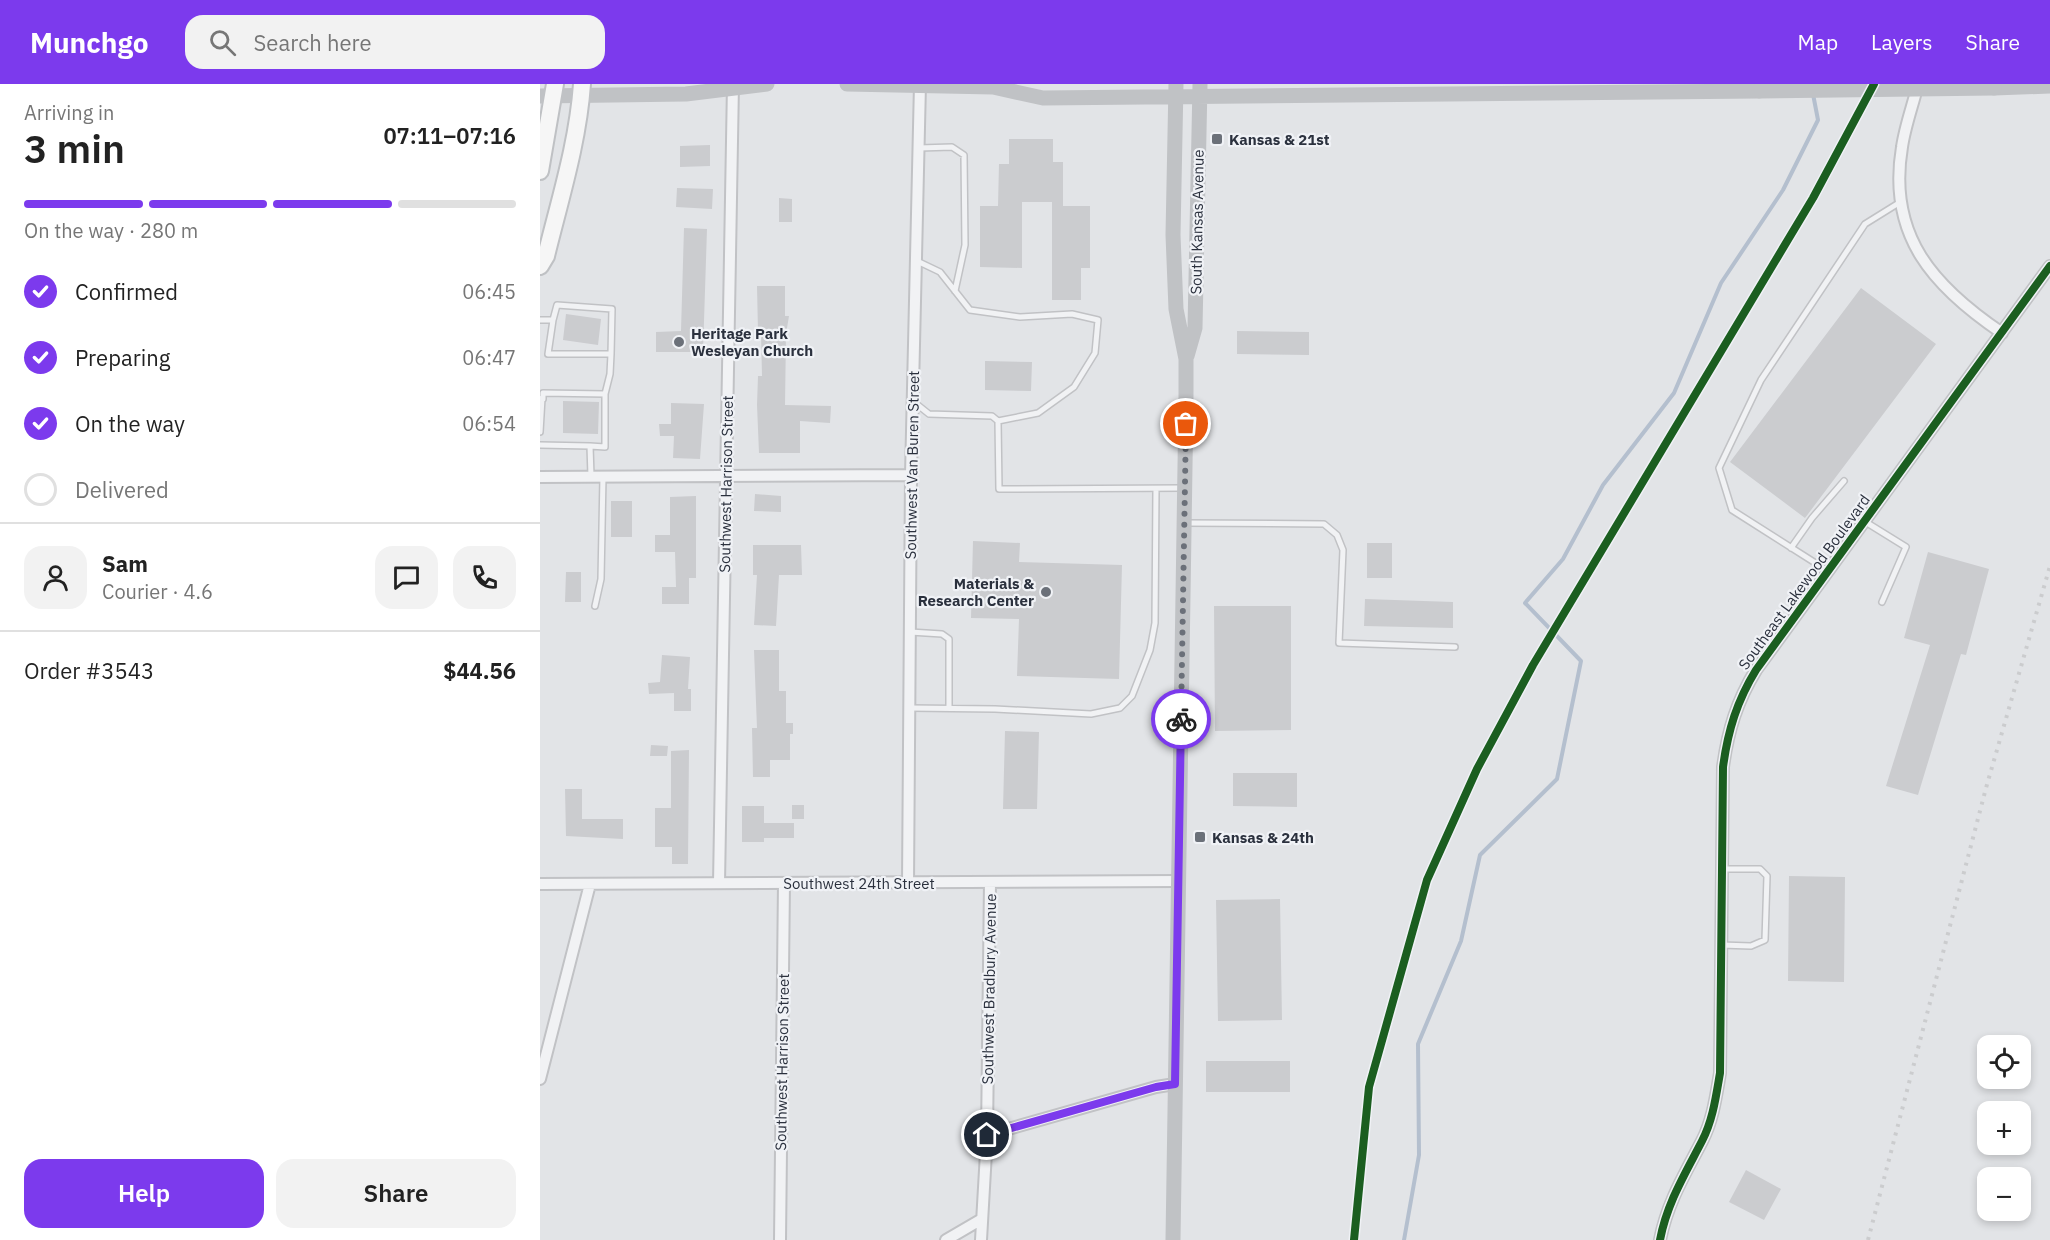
<!DOCTYPE html>
<meta charset="utf-8">
<style>
:root{--surface:#fff;--page:#f2f2f2;--text:#222;--muted:#767676;--line:#e0e0e0;--accent:#7c3aed}
body{margin:0;font-family:"IBM Plex Sans",sans-serif;background:var(--page);color:var(--text);height:100vh;display:flex;flex-direction:column;font-size:22px;white-space:nowrap}
*{box-sizing:border-box;margin:0}
p{font-size:20px;color:var(--muted)}
.icon{flex:none;width:33px;height:33px;fill:none;stroke:currentColor;stroke-width:2;stroke-linecap:round;stroke-linejoin:round}
.map{position:relative;flex:1;overflow:hidden}
.panel{display:flex;flex-direction:column;background:var(--surface);width:540px}
.panel>*{flex:none}
.buttons{position:absolute;left:1437px;top:951px;display:grid;gap:12px}
.buttons a{display:grid;place-items:center;width:54px;height:54px;border-radius:12px;background:var(--surface);box-shadow:0 3px 9px #0003;font-size:30px}
.pin{position:absolute;display:grid;place-items:center;width:51px;height:51px;color:#fff;margin:-26px;border:3px solid #fff;border-radius:50%;box-shadow:0 2px 6px #0007}
.courier{position:absolute;display:grid;place-items:center;width:60px;height:60px;margin:-30px;border:4px solid #7c3aed;border-radius:50%;background:#fff;color:#222;box-shadow:0 2px 8px #0007}
.summary em{font-style:normal;font-weight:600}
.summary div{display:flex;flex-direction:column-reverse}
.summary{display:flex;align-items:center;justify-content:space-between;height:102px;padding:0 24px}
h1{font-size:39px;font-weight:600;line-height:45px}
.bar{display:grid;grid-template-columns:repeat(4,1fr);gap:9px 6px;align-content:center;height:72px;padding:0 24px}
.bar i{height:8px;border-radius:4px;background:var(--line)}
.bar .current{background:var(--accent)}
.bar p{grid-column:span 4}
.line{display:flex;align-items:center;gap:15px;padding:0 24px;border-top:2px solid var(--line)}
.line div{flex:1}
.round{display:grid;place-items:center;flex:none;width:63px;height:63px;border-radius:18px;background:var(--page)}
ol{padding:0 24px;list-style:none}
li{display:flex;align-items:center;gap:18px;height:66px}
li p{margin-inline-start:auto}
li .icon{padding:6px;border-radius:50%;background:var(--accent);color:#fff;stroke-width:4}
li:last-child{color:var(--muted)}
li i{width:33px;height:33px;border:3px solid var(--line);border-radius:50%}
.button{display:flex;gap:12px;margin-top:auto;padding:12px 24px}
.button a{flex:1;height:69px;border-radius:18px;background:var(--accent);color:#fff;font-size:24px;font-weight:600;line-height:69px;text-align:center}
.button a+a{background:var(--page);color:var(--text)}
header{display:flex;align-items:center;gap:36px;box-sizing:border-box;height:84px;padding:0 30px;background:var(--accent);color:#fff}
header strong{font-size:28px}
nav{display:flex;gap:33px;margin-inline-start:auto;font-size:21px}
.search{width:420px;height:54px;background:var(--page);display:flex;align-items:center;gap:15px;box-sizing:border-box;padding:0 21px;border-radius:18px;color:var(--muted);font-size:22px}
main{display:flex;flex:1;min-height:0}
.map>svg:first-child{display:block}
.lines{fill:none;stroke-linecap:round;stroke-linejoin:round}
.stream{stroke:#b4bfce;stroke-width:4}
.building{fill:#cbcccf}
.service-casing{stroke:#c1c2c5;stroke-width:8}
.minor-casing{stroke:#c1c2c5;stroke-width:14}
.primary-casing{stroke:#bfc1c4;stroke-width:20}
.service{stroke:#f1f2f4;stroke-width:5}
.minor{stroke:#f1f2f4;stroke-width:10}
.secondary{stroke:#c0c2c5;stroke-width:15}
.primary{stroke:#f6f6f6;stroke-width:16}
.rail{stroke:#cbccce;stroke-width:4;stroke-dasharray:3 6;stroke-linecap:butt}
.secondary-bridge{stroke:#c0c2c5;stroke-width:15}
.cycleway-casing{stroke:#f0f2f6;stroke-width:11}
.cycleway{stroke:#1b5e20;stroke-width:8}
.done{stroke:#6b7079;stroke-width:6;stroke-dasharray:0 10.8}
.route{stroke:#7c3aed;stroke-width:8}
.poi-dot{fill:#6b7079;stroke:#f0f2f6;stroke-width:2}
.labels{text-anchor:middle;dominant-baseline:central;stroke-width:4.5;stroke-linejoin:round;paint-order:stroke}
.poi-label{font-size:15px;font-weight:bold;fill:#2b313e;stroke:#f0f2f6;text-anchor:start}
.street-label{font-size:15px;fill:#2b313e;stroke:#f0f2f6}
</style>
<header>
<strong>Munchgo</strong>
<div class="search"><svg class="icon" aria-label="search" viewBox="0 0 24 24"><circle cx="10" cy="10" r="6"/><path d="M15 15l6 6"/></svg>Search here</div>
<nav><a>Map</a><a>Layers</a><a>Share</a></nav>
</header>
<main>
<section class="panel">
<div class="summary"><div><h1>3 min</h1><p>Arriving in</p></div><em>07:11–07:16</em></div>
<div class="bar"><i class="current"></i><i class="current"></i><i class="current"></i><i></i><p>On the way · 280 m</p></div>
<ol>
<li><svg class="icon" aria-label="check" viewBox="0 0 24 24"><path d="M5 12l5 5 9-10"/></svg>Confirmed<p>06:45</p></li>
<li><svg class="icon" aria-label="check" viewBox="0 0 24 24"><path d="M5 12l5 5 9-10"/></svg>Preparing<p>06:47</p></li>
<li><svg class="icon" aria-label="check" viewBox="0 0 24 24"><path d="M5 12l5 5 9-10"/></svg>On the way<p>06:54</p></li>
<li><i></i>Delivered</li>
</ol>
<div class="line" style="height:108px"><a class="round"><svg class="icon" aria-label="person" viewBox="0 0 24 24"><circle cx="12" cy="8" r="4"/><path d="M4 21q1-7 8-7t8 7"/></svg></a><div><b>Sam</b><p>Courier · 4.6</p></div><a class="round"><svg class="icon" aria-label="chat" viewBox="0 0 24 24"><path d="M4 5h16v11H9l-5 4z"/></svg></a><a class="round"><svg class="icon" aria-label="phone" viewBox="0 0 24 24"><path d="M5 4h4l2 5-3 2q2 4 5 5l2-3 5 2v4C11 20 4 13 5 4z"/></svg></a></div>
<div class="line" style="height:78px"><div>Order #3543</div><b>$44.56</b></div>
<div class="button"><a>Help</a><a>Share</a></div>
</section>
<div class="map">
<svg width="1510" height="1156" viewBox="0 0 1510 1156">
<rect width="100%" height="100%" fill="#e2e4e7"/>
<g class="lines">
<!-- stream -->
<path class="stream" d="M864,1156L879,1071L878,960L921,857L940,771L1017,695L1041,577L985,519L1023,475L1063,401L1134,309L1181,199L1243,106L1278,36L1273,10"/>
</g>
<!-- building -->
<path class="building" d="M469,55H513V78H523V122H550V184H541V216H512V118H482V184L440,183V122H458L459,80H469Z
M170,61V82L140,83V62Z
M137,104L173,105L172,125L136,123Z
M239,114L252,115V138H239Z
M144,144L167,145L163,268H116V248L141,247Z
M217,202H245V232H249L246,250L245,321L291,322L290,339L260,337V369H219L217,321L218,292H222L221,249L218,248Z
M1321,204L1396,260L1265,434L1190,378Z
M26,230L61,235L58,261L23,256Z
M697,247L769,248V271L697,270Z
M445,277L492,278L491,307L445,306Z
M23,317L59,318L58,350L23,349Z
M131,319L164,320L160,375L133,374L134,352H120L119,340H131Z
M215,410L241,412V428L214,427Z
M156,412V494H149V520H122V503H136L135,468H115V451H130V413Z
M71,417H92V453H71Z
M433,457L480,459L479,478L582,481L579,595L477,592L479,535L431,534Z
M827,459H852V494H827Z
M213,461H261L262,491H239L236,542L214,541L217,491H213Z
M1388,468L1449,485L1426,571L1421,570L1378,711L1346,702L1390,561L1364,554Z
M26,488H41V518H25Z
M825,515L913,518V544L824,542Z
M674,522H751V646L675,647Z
M214,566H239V607H246V639H253V650H250V676H230V693H213L212,644H217Z
M122,571L150,573L148,605H151V627H134V609L109,610L108,599L120,598Z
M465,647L499,648L497,725H463Z
M111,661L128,662L127,672H110Z
M149,666L148,780H132V763H115V724H131V667Z
M693,689H757V723L693,722Z
M25,705H42V735H83V755L26,752Z
M252,721H264V735H252Z
M202,722H224V739H254V754H224V758H202Z
M1249,792L1305,793L1304,898L1248,897Z
M740,815L742,936L678,937L676,816Z
M666,977H750V1008H666Z
M1206,1086L1241,1105L1224,1136L1189,1118Z"/>
<g class="lines">
<defs>
<path id="service" d="M379,64L412,63L424,71L425,161L415,207
M377,177L400,188L430,226L480,233L532,230L558,236L555,269L534,303L498,329L458,337
M0,236H13L8,270H71L70,290L65,310V363L50,362
M13,236L17,221L72,225L71,270
M3,315V309L65,310
M374,318L389,330L452,332L458,337L459,405L642,404
M0,348L2,314
M0,361L50,362L51,392
M1324,437L1366,463L1342,518
M646,439L784,440L797,451L803,466L799,559L915,563
M1251,464L1272,434L1304,397
M1288,487L1192,426L1179,384L1221,296L1325,140L1362,117
M55,522L61,495L63,393
M370,548L402,550L409,555V624
M370,624L455,625L551,630L580,624L592,612L610,566L615,539L616,405
M1181,861L1211,862L1225,856L1227,792L1220,785H1182"/>
<path id="minor" d="M1378,0C1373,21 1365,42 1362,63C1347,152 1394,203 1462,249
M0,393L371,391
M179,799L193,0
M368,799L371,391L380,0
M0,800L639,797
M0,995L50,800
M447,1051L616,1003L635,1000
M240,1156L244,799
M406,1156L442,1135
M441,1156L447,1051L450,798
M1120,1156C1127,1119 1145,1090 1162,1057C1173,1036 1176,1012 1180,989L1183,683C1188,646 1197,617 1216,586L1510,182"/>
<path id="primary" d="M0,87L15,0
M0,182L6,172C20,115 38,58 42,0"/>
</defs>
<!-- service casing -->
<use href="#service" class="service-casing"/>
<!-- minor casing -->
<use href="#minor" class="minor-casing"/>
<!-- primary casing -->
<use href="#primary" class="primary-casing"/>
<!-- service -->
<use href="#service" class="service"/>
<!-- minor -->
<use href="#minor" class="minor"/>
<!-- secondary -->
<path class="secondary" d="M307,0L453,3L503,14L1219,7
M1454,4L1510,2
M0,12L146,10L227,0
M647,272L655,244L660,0
M633,1156L646,318V275L636,225L633,151L636,0"/>
<!-- primary -->
<use href="#primary" class="primary"/>
<!-- rail -->
<path class="rail" d="M1328,1156L1446,704L1510,482"/>
<!-- secondary-bridge -->
<path class="secondary-bridge" d="M1219,7L1454,4"/>
<defs>
<path id="cycleway" d="M814,1156L829,1003L887,796L937,685L993,581L1273,114L1334,0
M1120,1156C1127,1119 1145,1090 1162,1057C1173,1036 1176,1012 1180,989L1183,683C1188,646 1197,617 1216,586L1510,182"/>
</defs>
<!-- cycleway casing -->
<use href="#cycleway" class="cycleway-casing"/>
<!-- cycleway -->
<use href="#cycleway" class="cycleway"/>
</g>
<g class="lines">
<!-- done -->
<path class="done" d="M641,635L646,340"/>
<!-- route -->
<path class="route" d="M447,1051L616,1003L635,1000L641,635"/>
</g>
<!-- markers -->
<g class="poi-dot">
<rect x="671" y="49" width="12" height="12" rx="3"/>
<circle cx="139" cy="258" r="6"/>
<circle cx="506" cy="508" r="6"/>
<rect x="654" y="747" width="12" height="12" rx="3"/>
</g>
<g class="labels">
<!-- poi labels -->
<g class="poi-label">
<text x="689" y="55">Kansas &amp; 21st</text>
<text x="151" y="249">Heritage Park<tspan x="151" dy="17">Wesleyan Church</tspan></text>
<text x="494" y="499" text-anchor="end">Materials &amp;<tspan x="494" dy="17">Research Center</tspan></text>
<text x="672" y="753">Kansas &amp; 24th</text>
</g>
<!-- street labels -->
<g class="street-label">
<text transform="translate(657 138) rotate(-89)">South Kansas Avenue</text>
<text transform="translate(372 381) rotate(-89)">Southwest Van Buren Street</text>
<text transform="translate(186 400) rotate(-89)">Southwest Harrison Street</text>
<text transform="translate(1264 498) rotate(-54)">Southeast Lakewood Boulevard</text>
<text x="319" y="799">Southwest 24th Street</text>
<text transform="translate(449 905) rotate(-89)">Southwest Bradbury Avenue</text>
<text transform="translate(242 978) rotate(-89)">Southwest Harrison Street</text>
</g>
</g>
</svg>
<div class="buttons">
<a><svg class="icon" aria-label="locate" viewBox="0 0 24 24"><circle cx="12" cy="12" r="6"/><path d="M12 2v4M12 18v4M2 12h4M18 12h4"/></svg></a>
<a>+</a>
<a>−</a>
</div>
<div class="pin" style="left:646px;top:340px;background:#ea580c"><svg class="icon" aria-label="bag" viewBox="0 0 24 24"><path d="M5 8h14l-1 12H6zM9 8a3 3 0 0 1 6 0"/></svg></div>
<div class="pin" style="left:447px;top:1051px;background:#1f2937"><svg class="icon" aria-label="home" viewBox="0 0 24 24"><path d="M3 11l9-7 9 7M6 9v11h12V9"/></svg></div>
<div class="courier" style="left:641px;top:635px"><svg class="icon" aria-label="bike" viewBox="0 0 24 24"><circle cx="6" cy="16" r="4"/><circle cx="18" cy="16" r="4"/><path d="M6 16l4-8h5l3 8M10 8l3 8H6M13 5h3"/></svg></div>
</div>
</main>
